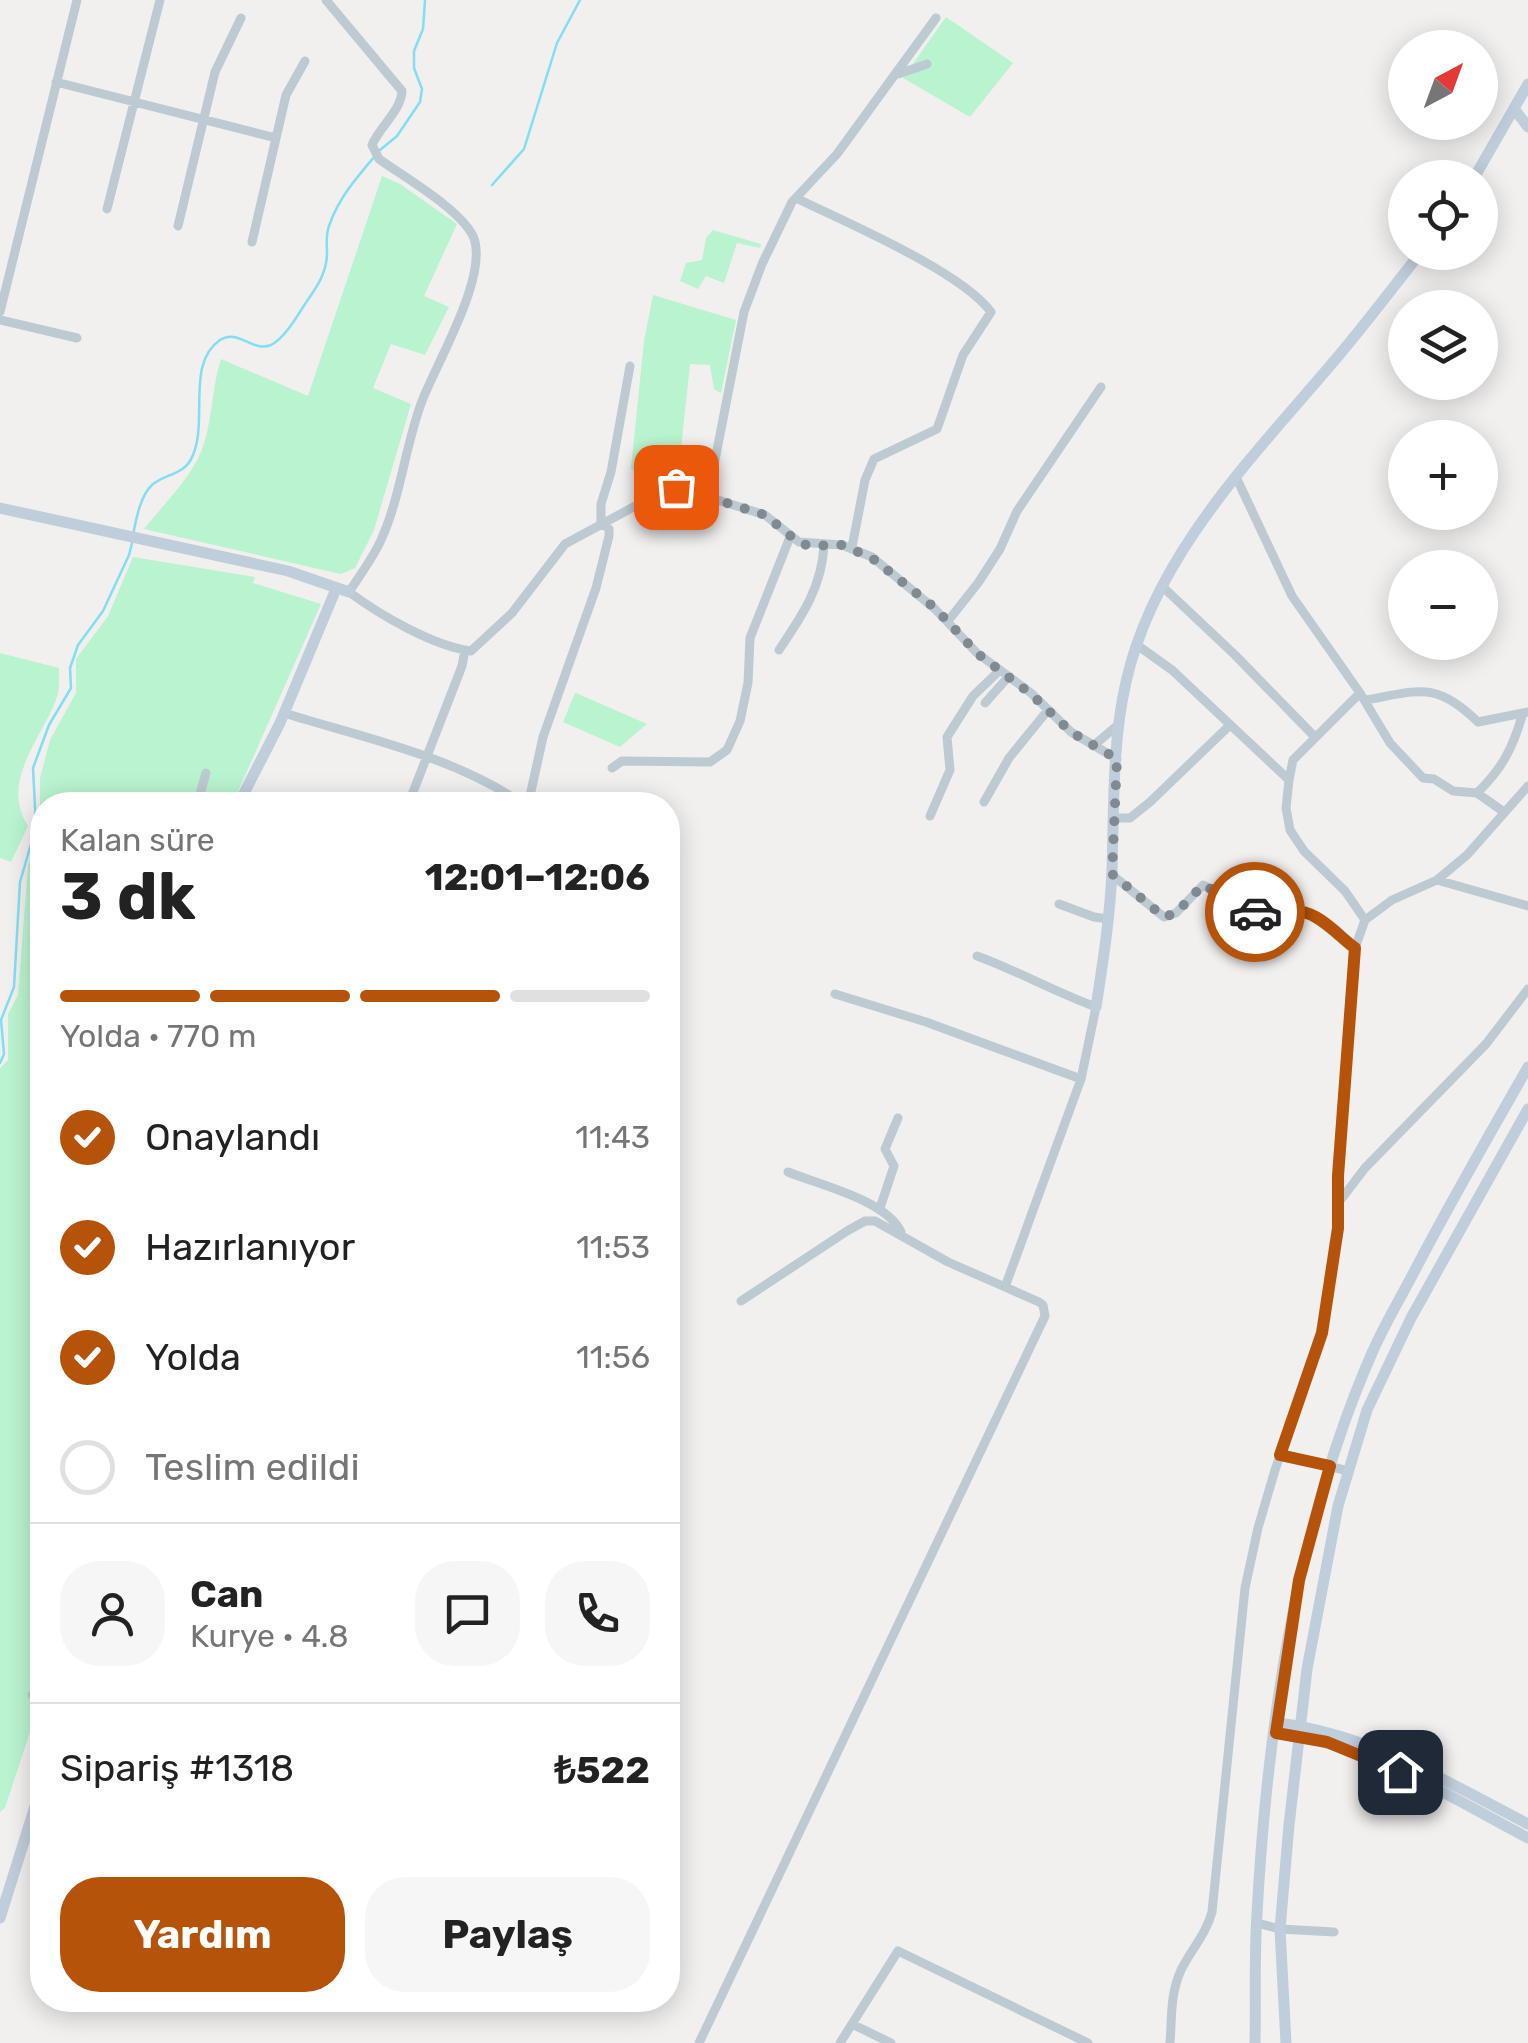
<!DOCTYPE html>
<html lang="tr">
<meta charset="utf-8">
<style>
:root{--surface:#fff;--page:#f6f6f6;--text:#222;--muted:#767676;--line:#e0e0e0;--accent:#b45309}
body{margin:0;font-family:Rubik,sans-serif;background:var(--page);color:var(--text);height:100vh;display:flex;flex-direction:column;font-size:38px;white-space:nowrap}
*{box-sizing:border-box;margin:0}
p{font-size:32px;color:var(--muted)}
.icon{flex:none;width:55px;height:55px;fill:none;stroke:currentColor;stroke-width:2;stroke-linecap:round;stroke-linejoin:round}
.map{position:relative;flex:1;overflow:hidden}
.details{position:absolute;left:30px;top:792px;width:650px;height:1220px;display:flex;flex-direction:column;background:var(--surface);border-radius:40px;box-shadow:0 5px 25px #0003}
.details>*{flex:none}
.needle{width:65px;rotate:41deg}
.controls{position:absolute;left:1388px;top:30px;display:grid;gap:20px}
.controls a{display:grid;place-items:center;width:110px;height:110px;border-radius:50%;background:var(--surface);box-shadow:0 5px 25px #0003;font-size:50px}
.pin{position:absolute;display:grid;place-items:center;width:85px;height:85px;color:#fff;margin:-42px;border-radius:20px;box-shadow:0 5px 15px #0006}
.courier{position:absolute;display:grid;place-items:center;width:100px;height:100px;margin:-50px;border:8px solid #b45309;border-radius:50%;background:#fff;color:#222;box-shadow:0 2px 12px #0007}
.head em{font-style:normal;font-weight:700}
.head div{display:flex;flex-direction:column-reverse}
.head{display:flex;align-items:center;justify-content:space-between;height:170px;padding:0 30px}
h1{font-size:65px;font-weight:700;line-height:75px}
.bar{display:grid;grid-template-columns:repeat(4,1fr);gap:15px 10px;align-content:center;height:120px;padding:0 30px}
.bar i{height:12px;border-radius:8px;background:var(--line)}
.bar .current{background:var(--accent)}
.bar p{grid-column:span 4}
.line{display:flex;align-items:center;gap:25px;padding:0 30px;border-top:2px solid var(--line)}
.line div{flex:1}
.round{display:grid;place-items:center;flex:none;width:105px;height:105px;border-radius:40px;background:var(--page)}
ol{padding:0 30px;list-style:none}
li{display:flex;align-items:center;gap:30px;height:110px}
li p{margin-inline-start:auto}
li .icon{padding:10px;border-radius:50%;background:var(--accent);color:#fff;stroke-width:4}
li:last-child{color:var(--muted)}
li i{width:55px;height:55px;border:5px solid var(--line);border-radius:50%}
.button{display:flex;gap:20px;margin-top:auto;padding:20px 30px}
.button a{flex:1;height:115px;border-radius:40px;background:var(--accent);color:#fff;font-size:40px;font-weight:700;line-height:115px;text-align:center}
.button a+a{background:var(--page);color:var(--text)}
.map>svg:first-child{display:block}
.green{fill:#baf3cf}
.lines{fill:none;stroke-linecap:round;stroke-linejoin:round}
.stream{stroke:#83ddf3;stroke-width:2.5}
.street{stroke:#becad2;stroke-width:9}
.secondary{stroke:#c0cdda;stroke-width:11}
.done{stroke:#828a91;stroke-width:10;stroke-dasharray:0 18}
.route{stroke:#b45309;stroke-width:12}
</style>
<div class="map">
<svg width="1528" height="2043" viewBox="0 0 1528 2043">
<rect width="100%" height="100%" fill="#f2efef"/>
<!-- green -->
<path class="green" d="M946,17L1013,63L970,117L903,78Z
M382,176L400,184L457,224L424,296L449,307L425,355L391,344L373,388L411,404L374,530L355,568L341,574L144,529C162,506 189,480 201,452C213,422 211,390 221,359L308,396Z
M713,230L761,244L760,248L737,243L724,283L706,276L698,289L680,281L686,263L702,260L706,238Z
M653,295L736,320L721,393L714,389L710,365L690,364L681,449L669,451L668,477L635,473L631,468L644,341Z
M133,557L255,577L253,583L321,604L232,805H42V1713L29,1735L5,1808L0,1812V1068L8,1060V1014L18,995L28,866L40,829V778L50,740L76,693V659L108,616Z
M0,653L59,668C59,678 60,691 56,700C40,741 0,782 28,826L11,862L0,858Z
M575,693H576L647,724L620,747L563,722Z"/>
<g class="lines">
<!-- stream -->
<path class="stream" d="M380,150L397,136L420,102L422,89L414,68V51L423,29L425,0
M492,185L524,149L557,43L580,0
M133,535C136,520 140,496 152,485C165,473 185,476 193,455C208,420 186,363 220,340C238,328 253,353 271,345C285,338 297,316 305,304C314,291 323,279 326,263C329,251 324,240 329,226C338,199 357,177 375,156
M0,1063L4,1054L1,1020L14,987L20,882L36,827L33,768L49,725L71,688L70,668L78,645L103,611L129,555L132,543"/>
<!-- street -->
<path class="street" d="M326,0L402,91C401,111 380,126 372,145L379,159C404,177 460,209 473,236C490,274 437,362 422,401C405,446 401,496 381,540C373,558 360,575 349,592C380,615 433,646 471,651L512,613L565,544L639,504L651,494L677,487L765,515L799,542L842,545L872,557L935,609L977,653L1031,693L1071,732L1117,759
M898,74L927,64
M56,82L276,138
M796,198C845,222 961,271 991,312L963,355L937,429L874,459L865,480L852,547
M107,209L160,0
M178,226L215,72L241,18
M252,242L286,95L305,61
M0,312L77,0
M0,320L77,338
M1236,477L1292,596L1360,693L1390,743L1423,778L1434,779L1453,791L1477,793L1504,812
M708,496L744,312L762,264L792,202L837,154L936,18
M1164,588L1235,655L1314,736
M948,621L978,583L1000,549L1017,511L1101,387
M1137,645L1172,670L1289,780L1286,808L1290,830L1304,851L1345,891L1365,920L1355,948L1338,1176V1228L1322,1333L1275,1470L1258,1528L1245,1588L1212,1912C1206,1934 1191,1950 1181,1970C1170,1994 1172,2018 1170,2043
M779,650C802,616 822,587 824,545
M1365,700C1419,691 1435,680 1478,722L1528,712
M985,703L1009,676
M284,713C361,737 457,757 524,805
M1093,746L1118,725
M612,768L622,761L710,762L727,750L740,721L748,683L750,638L790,537
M1289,780L1293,760L1360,693
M1477,793C1503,768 1513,747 1523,713
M984,802L1009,758L1048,710
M197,805L206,773
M408,805L462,666L465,650
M528,805L543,737L596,588L609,536V529L601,522V504L611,472L630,366
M930,816L950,770L947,737L973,696L1000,670
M1113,818H1130L1150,802L1230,725
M1111,874L1164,917L1176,913L1203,885L1258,914L1277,918L1292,913L1309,914L1355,948
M1437,880L1467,855L1528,786
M1059,904L1094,917L1108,919
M1365,920L1392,900L1437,880L1528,906
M835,994L926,1022L1081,1079
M788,1172C820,1185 886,1200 901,1232
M1339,1202L1365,1168L1486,1044L1528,989
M880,1208L894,1166L885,1149L898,1118
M741,1301L847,1231L865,1221H875L948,1262L1005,1287
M1280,1455L1349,1471
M32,1695L42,1702
M1257,1923L1280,1929L1334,1932
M852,2024L891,2043
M699,2043L1045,1316L1043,1305L1039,1302L1005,1287L1081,1079L1096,1007C1055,992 1018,971 977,956
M840,2043L898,1951L1088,2043"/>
<!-- secondary -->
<path class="secondary" d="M1515,110L1528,127
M1474,178L1528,84
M0,508L288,571L349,592
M238,805L280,723L336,589
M1096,1007C1103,962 1110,917 1112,871C1114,809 1112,743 1126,682C1155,552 1258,452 1340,354C1368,321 1394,286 1421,252
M1277,1723C1370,1734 1447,1782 1528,1824
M1276,1733C1367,1743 1448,1796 1528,1838
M0,1918L42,1784
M1255,2043C1256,2000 1254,1957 1257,1914C1267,1727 1296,1526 1372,1353C1384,1325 1400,1299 1414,1272C1450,1203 1489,1135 1528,1067
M1286,2043L1280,1929L1289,1825L1307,1669L1338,1506L1367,1410L1411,1318L1528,1109"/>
</g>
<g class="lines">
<!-- done -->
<path class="done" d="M676,487L765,515L798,542L809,546L842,545L872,558L935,608L978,654L1031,694L1071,732L1117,759L1112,874L1164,917L1176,913L1203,885L1255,912"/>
<!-- route -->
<path class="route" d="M1255,912C1283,922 1279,910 1301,912C1319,913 1341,938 1355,948L1338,1176V1228L1322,1333L1280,1455L1330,1466L1299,1580L1276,1733L1327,1742L1400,1772"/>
</g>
</svg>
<div class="controls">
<a><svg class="needle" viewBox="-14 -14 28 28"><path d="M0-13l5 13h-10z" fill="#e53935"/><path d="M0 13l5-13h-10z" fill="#767676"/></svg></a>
<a><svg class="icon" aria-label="locate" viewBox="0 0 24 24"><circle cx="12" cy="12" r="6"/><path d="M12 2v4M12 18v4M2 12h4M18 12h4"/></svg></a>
<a><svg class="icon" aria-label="layers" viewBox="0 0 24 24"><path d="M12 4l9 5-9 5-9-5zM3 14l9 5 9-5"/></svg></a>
<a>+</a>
<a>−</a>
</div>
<div class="pin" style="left:676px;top:487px;background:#ea580c"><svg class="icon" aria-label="bag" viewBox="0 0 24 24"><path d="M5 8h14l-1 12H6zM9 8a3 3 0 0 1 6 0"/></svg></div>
<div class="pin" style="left:1400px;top:1772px;background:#1f2937"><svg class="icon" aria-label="home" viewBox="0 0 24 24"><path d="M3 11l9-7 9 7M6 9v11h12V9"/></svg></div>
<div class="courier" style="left:1255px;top:912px"><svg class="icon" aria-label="car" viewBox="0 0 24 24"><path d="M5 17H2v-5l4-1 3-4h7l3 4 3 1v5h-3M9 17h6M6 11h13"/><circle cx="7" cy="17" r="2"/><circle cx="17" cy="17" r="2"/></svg></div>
<section class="details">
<div class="head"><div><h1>3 dk</h1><p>Kalan süre</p></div><em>12:01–12:06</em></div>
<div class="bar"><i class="current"></i><i class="current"></i><i class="current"></i><i></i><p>Yolda · 770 m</p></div>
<ol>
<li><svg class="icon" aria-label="check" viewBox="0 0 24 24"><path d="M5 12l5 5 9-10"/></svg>Onaylandı<p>11:43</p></li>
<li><svg class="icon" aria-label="check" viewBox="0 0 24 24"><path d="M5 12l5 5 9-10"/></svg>Hazırlanıyor<p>11:53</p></li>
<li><svg class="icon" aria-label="check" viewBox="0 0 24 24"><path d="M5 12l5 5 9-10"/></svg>Yolda<p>11:56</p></li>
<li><i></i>Teslim edildi</li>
</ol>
<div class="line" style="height:180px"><a class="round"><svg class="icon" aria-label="person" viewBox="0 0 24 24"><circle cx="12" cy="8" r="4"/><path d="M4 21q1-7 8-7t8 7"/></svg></a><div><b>Can</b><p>Kurye · 4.8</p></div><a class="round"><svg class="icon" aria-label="chat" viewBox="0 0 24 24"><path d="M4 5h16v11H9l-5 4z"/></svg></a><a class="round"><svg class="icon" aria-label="phone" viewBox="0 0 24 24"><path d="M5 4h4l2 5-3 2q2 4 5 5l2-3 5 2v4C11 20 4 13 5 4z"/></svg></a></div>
<div class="line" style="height:130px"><div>Sipariş #1318</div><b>₺522</b></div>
<div class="button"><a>Yardım</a><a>Paylaş</a></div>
</section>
</div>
